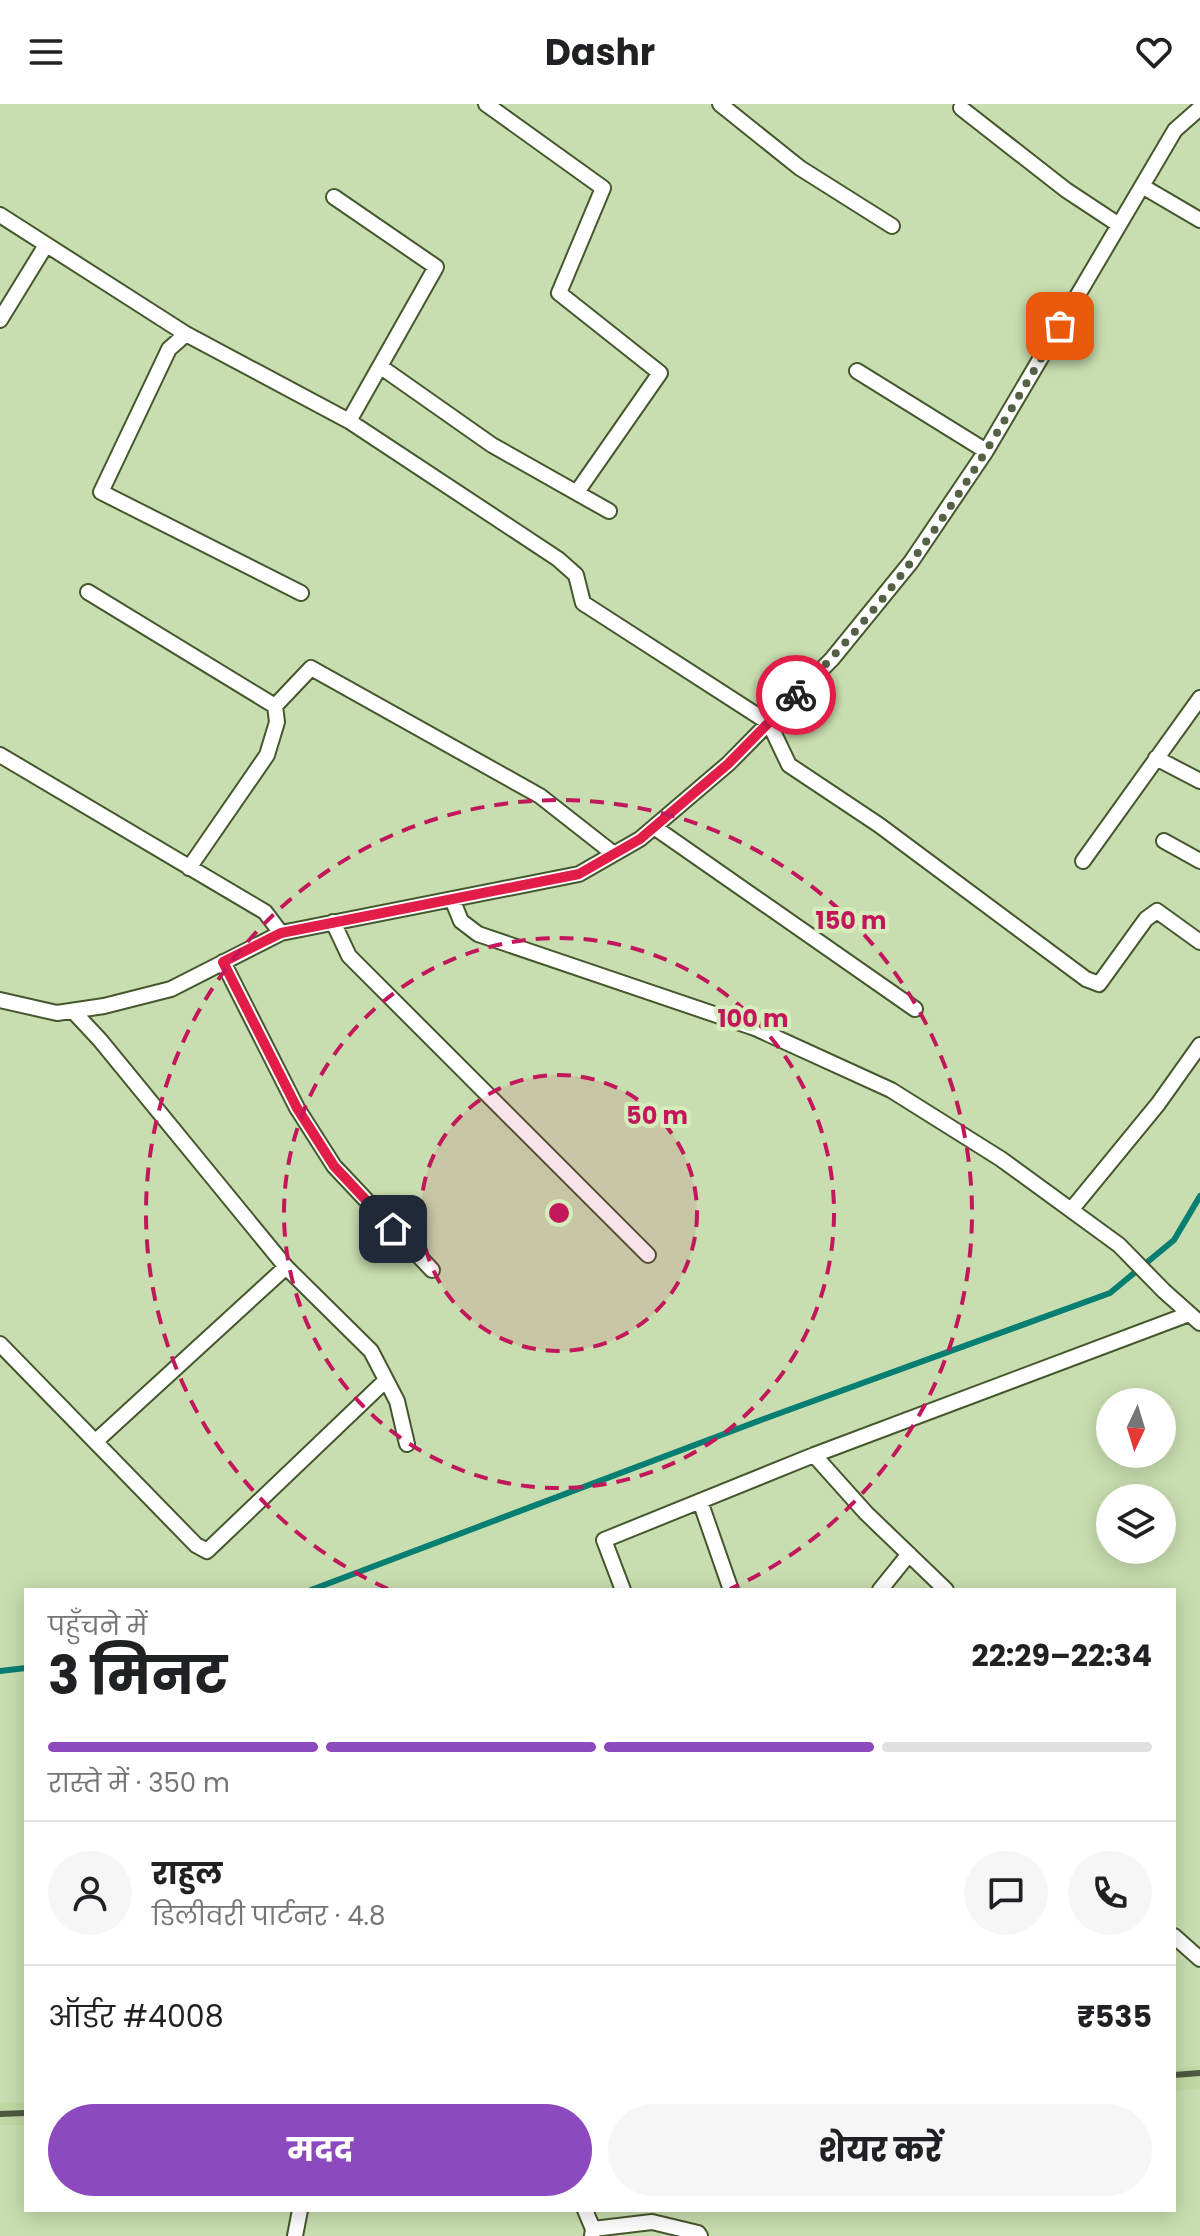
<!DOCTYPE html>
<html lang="hi">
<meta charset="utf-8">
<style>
:root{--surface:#fff;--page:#f6f6f6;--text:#202124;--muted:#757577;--line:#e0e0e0;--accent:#8c4abe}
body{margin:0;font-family:Poppins,"Noto Sans Devanagari",sans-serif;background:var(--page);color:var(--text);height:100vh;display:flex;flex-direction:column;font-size:30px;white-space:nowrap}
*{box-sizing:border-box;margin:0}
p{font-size:26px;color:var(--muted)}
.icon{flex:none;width:44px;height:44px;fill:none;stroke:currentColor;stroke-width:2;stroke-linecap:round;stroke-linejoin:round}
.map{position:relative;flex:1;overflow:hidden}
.panel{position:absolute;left:24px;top:1484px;width:1152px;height:624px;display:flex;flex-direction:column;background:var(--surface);border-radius:0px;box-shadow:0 4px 20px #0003}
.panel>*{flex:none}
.needle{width:52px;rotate:184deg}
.fabs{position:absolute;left:1096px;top:1284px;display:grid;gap:16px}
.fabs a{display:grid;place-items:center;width:80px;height:80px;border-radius:50%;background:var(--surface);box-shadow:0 4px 20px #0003;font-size:40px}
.pin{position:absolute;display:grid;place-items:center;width:68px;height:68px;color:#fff;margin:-34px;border-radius:16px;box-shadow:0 4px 12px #0006}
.courier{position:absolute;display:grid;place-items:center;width:80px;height:80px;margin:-40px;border:6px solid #e11d48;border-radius:50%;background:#fff;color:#222;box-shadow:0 2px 10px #0007}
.overview em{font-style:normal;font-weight:700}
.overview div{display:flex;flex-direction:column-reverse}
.overview{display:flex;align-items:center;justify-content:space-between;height:136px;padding:0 24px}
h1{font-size:52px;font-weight:700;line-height:60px}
.bar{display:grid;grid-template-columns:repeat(4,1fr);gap:12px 8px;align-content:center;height:96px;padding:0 24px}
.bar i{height:10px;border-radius:6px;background:var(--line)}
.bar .active{background:var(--accent)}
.bar p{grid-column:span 4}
.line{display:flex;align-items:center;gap:20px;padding:0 24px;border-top:2px solid var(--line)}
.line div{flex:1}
.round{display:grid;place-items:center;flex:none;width:84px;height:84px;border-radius:42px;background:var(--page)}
.action{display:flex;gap:16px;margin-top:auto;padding:16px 24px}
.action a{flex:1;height:92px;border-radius:48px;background:var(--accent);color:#fff;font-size:32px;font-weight:700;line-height:92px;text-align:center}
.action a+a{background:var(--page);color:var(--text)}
header{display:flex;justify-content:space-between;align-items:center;height:104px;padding:0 24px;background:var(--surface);font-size:36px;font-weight:700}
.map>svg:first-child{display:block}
.built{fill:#c0d9a3}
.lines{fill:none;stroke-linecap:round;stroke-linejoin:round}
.stream{stroke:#077e72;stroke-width:6}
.street-casing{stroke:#45572d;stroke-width:18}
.street{stroke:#fff;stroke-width:14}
.rail{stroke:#4d593f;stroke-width:6}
.done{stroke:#556145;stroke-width:8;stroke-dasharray:0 14.4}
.route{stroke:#e11d48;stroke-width:10}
.ring{fill:none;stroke:#c2185b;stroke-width:4;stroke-dasharray:14 10}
.centre{fill:#c2185b;stroke:#d6ecbc;stroke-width:4}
.ring-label{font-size:24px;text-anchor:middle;font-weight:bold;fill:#c2185b;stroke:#d6ecbc;stroke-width:8;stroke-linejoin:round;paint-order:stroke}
</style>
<header><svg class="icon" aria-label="menu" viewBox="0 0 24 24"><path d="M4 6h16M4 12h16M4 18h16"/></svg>Dashr<svg class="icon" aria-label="heart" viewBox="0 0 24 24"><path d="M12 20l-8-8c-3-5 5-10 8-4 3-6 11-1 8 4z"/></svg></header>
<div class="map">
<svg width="1200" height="2132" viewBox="0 0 1200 2132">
<rect width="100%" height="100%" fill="#c9deb0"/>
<!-- built -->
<path class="built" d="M1200,1962V1985L1174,1987V1965Z
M0,1998L26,1999V2021H0Z"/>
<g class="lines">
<!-- stream -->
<path class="stream" d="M311,1486L761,1316L1110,1189L1174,1136L1200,1092
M0,1567L26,1564"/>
<defs>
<path id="street" d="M486,0L603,84L559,189L660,269L577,388
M720,0L800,64L892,122
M961,4L1066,86L1119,121
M1142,82L1200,116
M334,93L436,163L349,317
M0,111L186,230L349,317L558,455L576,471L583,499L769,619L789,661L879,721L1086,875L1099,880L1146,815L1157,807L1200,838
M0,216L46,141
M186,230L169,245L101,388L301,489
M381,263L492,341L609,407
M857,267L986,347
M88,488L275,602
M275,602L311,564L540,692L614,750
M0,651L265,808L281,829
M1156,654L1200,677
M654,723L915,905
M1164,737L1200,757
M1083,757L1200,594
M189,764L267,651L277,618L275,602
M452,795L461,817L478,830L755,924L891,986L1001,1055L1119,1141L1164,1187L1200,1219
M333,818L349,852L648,1151
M223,858L297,1004L334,1062L432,1166
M0,896L57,909L104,902L171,885L281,829L579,770L640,735L728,660L832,555L911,458L986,347L1175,26L1200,4
M73,907L100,936L286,1163L371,1247L397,1297L407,1340
M1071,1106L1158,1000L1200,941
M0,1240L196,1441L207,1447L385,1277
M96,1337L286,1163
M814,1351L866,1409L946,1486
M700,1397L731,1486
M623,1486L604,1436L814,1351L1189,1210
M880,1486L909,1450
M1174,1832L1200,1855
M585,2106L593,2125
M295,2132L300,2106
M592,2132L593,2125L652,2118L698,2129L700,2132"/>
</defs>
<!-- street casing -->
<use href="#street" class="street-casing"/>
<!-- street -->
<use href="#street" class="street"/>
<!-- rail -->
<path class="rail" d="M1174,1971L1200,1969
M0,2010L26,2009"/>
</g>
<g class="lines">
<!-- done -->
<path class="done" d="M796,591C837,550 876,505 911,458C967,384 1013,302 1060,222"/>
<!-- route -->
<path class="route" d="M393,1125L334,1062L297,1004L223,858L281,829L579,770L640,735L728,660L796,591"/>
</g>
<!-- distance rings -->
<circle cx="559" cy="1109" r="138" fill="#c2185b" fill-opacity=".12"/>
<g class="ring">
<circle cx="559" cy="1109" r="138"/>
<circle cx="559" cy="1109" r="275"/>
<path d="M388 1485A413 413 0 1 1 730 1485"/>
</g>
<circle cx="559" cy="1109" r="12" class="centre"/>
<g class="ring-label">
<text x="851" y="825">150 m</text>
<text x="753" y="923">100 m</text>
<text x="657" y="1020">50 m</text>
</g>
</svg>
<div class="fabs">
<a><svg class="needle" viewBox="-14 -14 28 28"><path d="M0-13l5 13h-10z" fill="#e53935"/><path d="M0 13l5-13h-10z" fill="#757577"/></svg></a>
<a><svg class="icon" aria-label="layers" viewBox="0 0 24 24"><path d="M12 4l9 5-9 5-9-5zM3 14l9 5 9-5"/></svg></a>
</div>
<div class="pin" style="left:1060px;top:222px;background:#ea580c"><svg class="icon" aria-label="bag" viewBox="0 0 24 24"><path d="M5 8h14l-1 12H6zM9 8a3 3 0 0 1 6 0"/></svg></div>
<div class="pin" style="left:393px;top:1125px;background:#1f2937"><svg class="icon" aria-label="home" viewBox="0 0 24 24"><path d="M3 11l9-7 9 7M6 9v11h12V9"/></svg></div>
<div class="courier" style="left:796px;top:591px"><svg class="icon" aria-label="bike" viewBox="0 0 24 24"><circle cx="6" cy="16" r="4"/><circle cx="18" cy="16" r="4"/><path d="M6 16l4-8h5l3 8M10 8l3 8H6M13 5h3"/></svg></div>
<section class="panel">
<div class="overview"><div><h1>3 मिनट</h1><p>पहुँचने में</p></div><em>22:29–22:34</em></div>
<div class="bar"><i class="active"></i><i class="active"></i><i class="active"></i><i></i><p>रास्ते में · 350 m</p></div>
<div class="line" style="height:144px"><a class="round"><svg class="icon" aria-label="person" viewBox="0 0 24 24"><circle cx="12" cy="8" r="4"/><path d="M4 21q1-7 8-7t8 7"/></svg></a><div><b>राहुल</b><p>डिलीवरी पार्टनर · 4.8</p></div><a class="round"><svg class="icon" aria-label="chat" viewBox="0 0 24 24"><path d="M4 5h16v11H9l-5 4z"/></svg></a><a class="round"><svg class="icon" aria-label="phone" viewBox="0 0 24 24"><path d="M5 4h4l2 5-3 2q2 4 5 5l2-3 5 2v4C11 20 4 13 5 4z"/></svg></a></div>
<div class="line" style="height:104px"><div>ऑर्डर #4008</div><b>₹535</b></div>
<div class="action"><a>मदद</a><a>शेयर करें</a></div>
</section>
</div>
